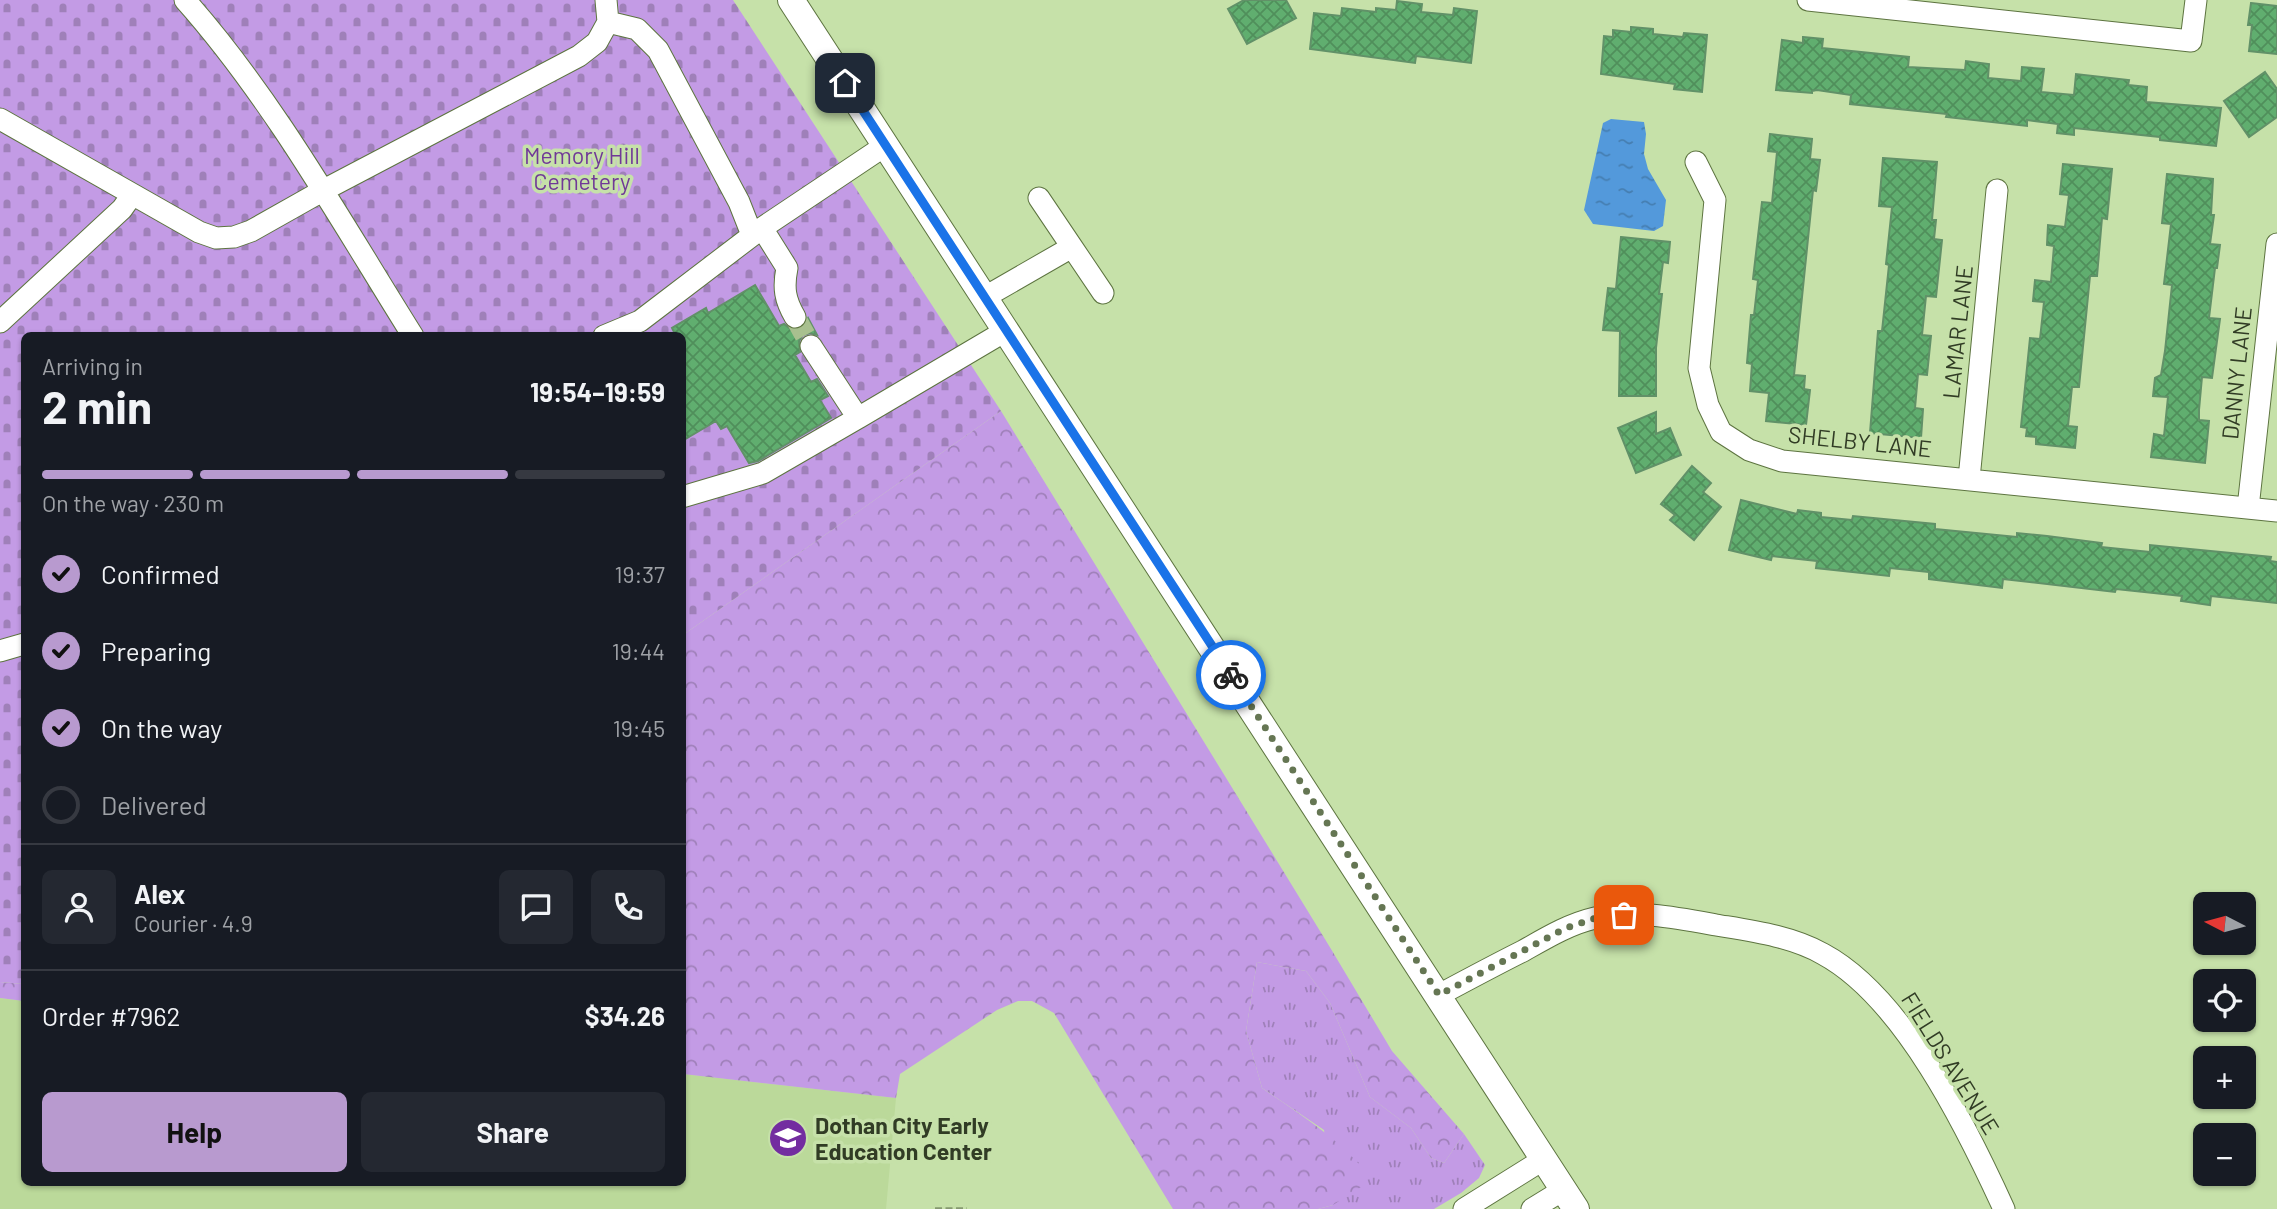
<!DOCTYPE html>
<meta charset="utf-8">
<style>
:root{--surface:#171b24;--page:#242831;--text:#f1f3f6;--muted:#9ea1a6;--line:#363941;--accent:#b89acf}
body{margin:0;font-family:Barlow,sans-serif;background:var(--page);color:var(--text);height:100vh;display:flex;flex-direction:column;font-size:26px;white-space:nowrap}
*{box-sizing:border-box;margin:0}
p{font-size:23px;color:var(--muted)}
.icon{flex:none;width:38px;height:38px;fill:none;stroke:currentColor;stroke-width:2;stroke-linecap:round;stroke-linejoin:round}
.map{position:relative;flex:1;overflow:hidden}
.details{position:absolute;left:21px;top:332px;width:665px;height:854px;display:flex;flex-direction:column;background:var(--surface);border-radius:10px;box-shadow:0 2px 5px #0004}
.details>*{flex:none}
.needle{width:46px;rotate:276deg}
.controls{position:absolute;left:2193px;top:892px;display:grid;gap:14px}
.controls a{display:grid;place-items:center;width:63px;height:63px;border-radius:10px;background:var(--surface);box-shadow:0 2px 5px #0004;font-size:35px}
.pin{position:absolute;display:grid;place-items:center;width:60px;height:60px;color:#fff;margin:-30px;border-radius:14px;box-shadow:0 4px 10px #0006}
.courier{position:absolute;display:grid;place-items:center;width:70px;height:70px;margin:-35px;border:5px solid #1a73e8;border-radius:50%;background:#fff;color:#222;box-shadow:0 2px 9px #0007}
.head em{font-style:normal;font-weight:700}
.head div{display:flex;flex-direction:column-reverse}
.head{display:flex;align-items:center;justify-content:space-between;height:119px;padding:0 21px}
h1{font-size:46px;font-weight:700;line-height:52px}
.bar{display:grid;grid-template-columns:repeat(4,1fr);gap:10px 7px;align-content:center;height:84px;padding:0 21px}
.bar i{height:9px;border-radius:5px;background:var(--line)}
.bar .current{background:var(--accent)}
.bar p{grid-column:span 4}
.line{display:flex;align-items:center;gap:18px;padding:0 21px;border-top:2px solid var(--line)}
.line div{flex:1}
.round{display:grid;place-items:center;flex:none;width:74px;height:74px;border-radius:10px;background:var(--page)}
ol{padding:0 21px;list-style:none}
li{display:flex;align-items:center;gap:21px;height:77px}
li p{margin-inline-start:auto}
li .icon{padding:7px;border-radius:50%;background:var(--accent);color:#111;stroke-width:4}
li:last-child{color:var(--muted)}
li i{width:38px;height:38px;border:4px solid var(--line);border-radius:50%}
.cta{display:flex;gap:14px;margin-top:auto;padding:14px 21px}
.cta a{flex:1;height:80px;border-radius:10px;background:var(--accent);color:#111;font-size:28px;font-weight:700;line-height:80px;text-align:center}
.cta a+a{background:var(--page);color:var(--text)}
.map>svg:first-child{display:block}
.built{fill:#bbd99a}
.grass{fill:url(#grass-tufts)}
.forest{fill:url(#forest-crowns)}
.cemetery{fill:url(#cemetery-stones)}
.water{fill:url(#water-ripples)}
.building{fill:url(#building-cross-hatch);stroke:#619168;stroke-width:2}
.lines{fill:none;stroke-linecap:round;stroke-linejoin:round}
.minor-tunnel{stroke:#a8c08f;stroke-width:21;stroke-dasharray:21 10;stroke-linecap:butt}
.minor-casing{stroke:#5d7440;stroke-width:23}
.major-casing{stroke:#5d7440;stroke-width:28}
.path{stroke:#85996f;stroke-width:3.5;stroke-dasharray:7 3.5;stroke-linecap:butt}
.minor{stroke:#fff;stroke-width:21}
.major{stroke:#fff;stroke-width:26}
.done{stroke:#657653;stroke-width:7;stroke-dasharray:0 12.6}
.route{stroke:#1a73e8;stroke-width:9}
.labels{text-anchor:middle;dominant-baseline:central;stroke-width:7;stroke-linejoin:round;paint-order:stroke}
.park-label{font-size:23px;fill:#703997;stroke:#c6e1a9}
.street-label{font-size:23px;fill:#313c25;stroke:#c6e1a9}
.poi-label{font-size:23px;font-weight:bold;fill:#313c25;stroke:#c6e1a9;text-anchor:start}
</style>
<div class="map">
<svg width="2277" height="1209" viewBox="0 0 2277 1209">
<defs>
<pattern id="grass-tufts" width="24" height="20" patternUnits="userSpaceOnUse" patternTransform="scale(1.75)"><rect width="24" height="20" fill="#c39be5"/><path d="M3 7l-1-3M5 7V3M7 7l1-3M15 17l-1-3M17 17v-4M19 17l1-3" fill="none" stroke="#9f80b9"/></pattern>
<pattern id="forest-crowns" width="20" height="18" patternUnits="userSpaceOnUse" patternTransform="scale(1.75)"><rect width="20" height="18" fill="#c39be5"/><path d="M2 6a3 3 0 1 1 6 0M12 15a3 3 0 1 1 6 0" fill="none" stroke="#9f80b9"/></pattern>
<pattern id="cemetery-stones" width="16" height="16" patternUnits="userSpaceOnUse" patternTransform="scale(1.75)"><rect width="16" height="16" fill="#c39be5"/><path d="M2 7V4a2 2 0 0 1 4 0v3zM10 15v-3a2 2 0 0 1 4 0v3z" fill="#9f80b9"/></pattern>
<pattern id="water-ripples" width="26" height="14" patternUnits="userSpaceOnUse" patternTransform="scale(1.75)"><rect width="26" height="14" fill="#5399db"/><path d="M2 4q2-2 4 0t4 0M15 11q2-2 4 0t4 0" fill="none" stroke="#457eb1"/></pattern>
<pattern id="building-cross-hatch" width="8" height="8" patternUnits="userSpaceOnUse" patternTransform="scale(1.75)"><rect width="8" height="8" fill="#60ae6f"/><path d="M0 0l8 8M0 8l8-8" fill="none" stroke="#508f5b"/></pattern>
</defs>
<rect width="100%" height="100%" fill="#c6e1a9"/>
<!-- built -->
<path class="built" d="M0,998L24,1001V1183H682L683,1074L896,1098L886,1209H0Z"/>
<!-- grass -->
<path class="grass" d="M1257,962L1306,971L1330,1003L1370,1097L1411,1128L1431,1158L1444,1163L1464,1134L1485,1165L1479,1178L1461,1193L1434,1209H1318L1333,1205L1324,1130L1262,1088L1246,1031Z"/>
<!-- forest -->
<path class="forest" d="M1001,411L1331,949L1392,1051L1464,1134L1444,1163L1431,1158L1411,1128L1370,1097L1330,1003L1306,971L1257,962L1246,1031L1262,1088C1299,1114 1337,1137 1366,1172L1361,1187L1333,1205L1318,1209H1173L1054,1013L1032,1001H1018L997,1010L900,1074L896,1098L683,1074V635Z
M0,982L24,984V1001L0,998Z"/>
<!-- cemetery -->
<path class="cemetery" d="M0,0H733L1001,411L683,635L682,336H24V984L0,982Z"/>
<!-- water -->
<path class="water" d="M1611,119L1644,122L1646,134L1644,154L1648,169L1666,200L1663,226L1654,231L1593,224L1584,210L1603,123Z"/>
<!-- building -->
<path class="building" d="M1244,0H1286L1296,18L1247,44L1228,9Z
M1397,1L1422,4L1421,12L1453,15L1454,8L1477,11L1471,63L1416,56L1415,63L1310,49L1314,13L1341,16L1342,8L1376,12V8L1396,10Z
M2251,3L2277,6V54L2249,51L2252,25H2248Z
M1631,27L1653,29V34L1683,37L1684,33L1707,35L1702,92L1674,89L1675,84L1601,74L1604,36L1613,37V30L1631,32Z
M1803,37L1823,39L1822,48L1909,57L1908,67L1965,70L1966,61L1989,64L1988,78L2021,81L2022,67L2044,69L2041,92L2074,95L2076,74L2129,80L2128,85L2147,87L2146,102L2221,108L2216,146L2160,140V137L2074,128V135L2057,133L2058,124L2027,120V126L1946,117L1947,114L1850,104L1851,95L1817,90L1812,91V93L1776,90L1782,40L1803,43Z
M2265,72L2277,89V117L2249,137L2224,101Z
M1770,134L1812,139L1810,159L1820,160L1816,191L1813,190L1794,375L1805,376L1804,389L1810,390L1806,425L1766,421L1769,393L1750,391L1752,364L1747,363L1751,315H1754L1758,280L1753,279L1762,202L1772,203L1777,152L1768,151Z
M1883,158L1937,162L1932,220H1936L1934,239L1942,240L1936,297L1926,296L1922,335L1931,336L1927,375L1918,374L1915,408L1923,409L1921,438L1870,433L1878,331H1882L1889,265L1886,264L1892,207L1879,206Z
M2063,164L2112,169L2107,219L2102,218L2097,276H2090L2079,387H2072L2068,426L2077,427L2075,448L2036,444V437L2026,436L2027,428L2021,427L2030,338L2040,339L2044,302L2033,301L2035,280L2051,282L2054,246L2047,245L2048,225L2065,227L2069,195L2060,194Z
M2167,174L2213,179L2211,215H2214L2210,244L2220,245L2217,268H2215L2209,318L2220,319L2212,378L2202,377L2199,410V420L2209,421L2205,463L2151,457L2154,434L2164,436L2168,397L2153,396L2155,378L2161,375L2165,351L2172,285L2164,284L2171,224L2162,223Z
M1621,237L1670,242L1668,263L1663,262L1659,294H1662L1656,348V396H1619L1620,331L1603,330L1608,288L1616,289Z
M755,285L779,326L784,324L789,328L801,329L808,318L817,335L810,333L803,335L799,341L800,352L795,355L811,382L817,379L828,396L820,400L831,418L758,461L749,463L727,426L721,429L716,421L682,441V336H676L672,328L706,308L708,313Z
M1656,412V434L1670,428L1681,455L1636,473L1618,428Z
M1692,466L1711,483L1703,492L1721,507L1694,540L1670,520L1675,515L1661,504Z
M1741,500L1797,514L1798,510L1821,513V517L1852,520L1853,516L1935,524V529L2017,537V533L2047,536L2102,543L2101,547L2150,552V545L2271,557L2270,561L2277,562V603L2211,596L2210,605L2181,601L2182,596L2116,589L2115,592L2003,579L2002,588L1929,579V572L1890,568L1889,576L1816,568L1817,561L1772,556L1771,560L1729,550Z"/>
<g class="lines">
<!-- minor-tunnel -->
<path class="minor-tunnel" d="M795,317L811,346"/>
<defs>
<path id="minor" d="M185,0C273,99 342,223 413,336
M1808,0L2191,41L2196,0
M608,22L637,29L658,50L739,202L752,235
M0,119L199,232L216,238L234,237L251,231L322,191L579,56L597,42L608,22L606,0
M1696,162L1715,200L1699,368L1708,405L1721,432L1749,450L1782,461L2277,511
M1072,247L1103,293
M985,297L1072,247L1039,198
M795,317C785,300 783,288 787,268L762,228L886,145
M0,322L122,209L132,195
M604,336L640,321L762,228
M811,346L858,418L1007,330
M1969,479L1997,190
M682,497L763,473L858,418
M2248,508L2277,244
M0,651L24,644
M1439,995C1467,980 1495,965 1523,951C1546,938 1569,924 1595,918C1633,909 1678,918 1716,925C1752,931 1791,936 1823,954C1903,997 1967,1128 2004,1209
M1464,1209L1544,1159
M1532,1209L1563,1190"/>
<path id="major" d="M791,0L1576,1209"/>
</defs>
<!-- minor casing -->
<use href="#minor" class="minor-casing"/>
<!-- major casing -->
<use href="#major" class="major-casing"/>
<!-- path -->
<path class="path" d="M935,1209H967"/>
<!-- minor -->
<use href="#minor" class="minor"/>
<!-- major -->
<use href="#major" class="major"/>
</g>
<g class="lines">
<!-- done -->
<path class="done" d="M1231,675L1439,995L1566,928L1596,918L1624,915"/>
<!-- route -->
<path class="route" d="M845,83L1231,675"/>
</g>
<!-- icons -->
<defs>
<symbol id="school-disc" viewBox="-11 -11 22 22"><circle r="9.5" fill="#732da0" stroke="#c6e1a9"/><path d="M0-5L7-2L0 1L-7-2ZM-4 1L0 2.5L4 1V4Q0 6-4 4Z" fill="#fff"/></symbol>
</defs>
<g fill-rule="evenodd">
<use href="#school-disc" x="766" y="1116" width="44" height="44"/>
</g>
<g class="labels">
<!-- park labels -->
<g class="park-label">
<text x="582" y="155">Memory Hill<tspan x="582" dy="26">Cemetery</tspan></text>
</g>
<!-- street labels -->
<g class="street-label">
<text transform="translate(1957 332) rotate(-84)">LAMAR LANE</text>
<text transform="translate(2236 373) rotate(-84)">DANNY LANE</text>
<text transform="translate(1860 441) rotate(6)">SHELBY LANE</text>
<text transform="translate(1951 1063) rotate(58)">FIELDS AVENUE</text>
</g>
<!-- poi labels -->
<g class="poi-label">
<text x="815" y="1125">Dothan City Early<tspan x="815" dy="26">Education Center</tspan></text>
</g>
</g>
</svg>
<div class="controls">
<a><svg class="needle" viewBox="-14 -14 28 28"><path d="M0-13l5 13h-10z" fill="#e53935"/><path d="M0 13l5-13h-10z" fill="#9ea1a6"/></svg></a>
<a><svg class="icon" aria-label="locate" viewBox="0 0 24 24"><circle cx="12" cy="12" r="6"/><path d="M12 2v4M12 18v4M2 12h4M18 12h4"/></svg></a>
<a>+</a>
<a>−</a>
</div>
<div class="pin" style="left:1624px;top:915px;background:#ea580c"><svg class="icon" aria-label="bag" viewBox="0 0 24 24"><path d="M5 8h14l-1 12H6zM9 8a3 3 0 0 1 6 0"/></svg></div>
<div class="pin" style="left:845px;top:83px;background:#1f2937"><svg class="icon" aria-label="home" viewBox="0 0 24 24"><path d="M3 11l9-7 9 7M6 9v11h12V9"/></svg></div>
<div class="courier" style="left:1231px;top:675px"><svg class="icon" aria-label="bike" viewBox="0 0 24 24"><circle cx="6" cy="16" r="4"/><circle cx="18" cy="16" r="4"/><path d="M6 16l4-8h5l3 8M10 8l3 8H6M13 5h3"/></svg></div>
<section class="details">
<div class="head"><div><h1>2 min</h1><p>Arriving in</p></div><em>19:54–19:59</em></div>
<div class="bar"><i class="current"></i><i class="current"></i><i class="current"></i><i></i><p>On the way · 230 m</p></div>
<ol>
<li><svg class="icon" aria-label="check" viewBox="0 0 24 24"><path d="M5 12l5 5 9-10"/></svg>Confirmed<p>19:37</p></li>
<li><svg class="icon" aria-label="check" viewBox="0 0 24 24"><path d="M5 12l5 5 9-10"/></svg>Preparing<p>19:44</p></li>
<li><svg class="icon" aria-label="check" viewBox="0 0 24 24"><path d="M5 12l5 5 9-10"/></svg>On the way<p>19:45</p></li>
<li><i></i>Delivered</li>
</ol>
<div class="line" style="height:126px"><a class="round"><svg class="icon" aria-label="person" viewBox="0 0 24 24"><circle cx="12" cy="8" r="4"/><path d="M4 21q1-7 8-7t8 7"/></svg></a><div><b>Alex</b><p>Courier · 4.9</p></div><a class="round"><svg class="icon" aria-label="chat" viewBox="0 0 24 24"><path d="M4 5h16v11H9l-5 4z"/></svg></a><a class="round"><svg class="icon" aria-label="phone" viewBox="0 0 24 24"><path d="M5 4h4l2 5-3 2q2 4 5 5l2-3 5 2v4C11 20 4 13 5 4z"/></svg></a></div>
<div class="line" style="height:91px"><div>Order #7962</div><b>$34.26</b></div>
<div class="cta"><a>Help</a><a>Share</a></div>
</section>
</div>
